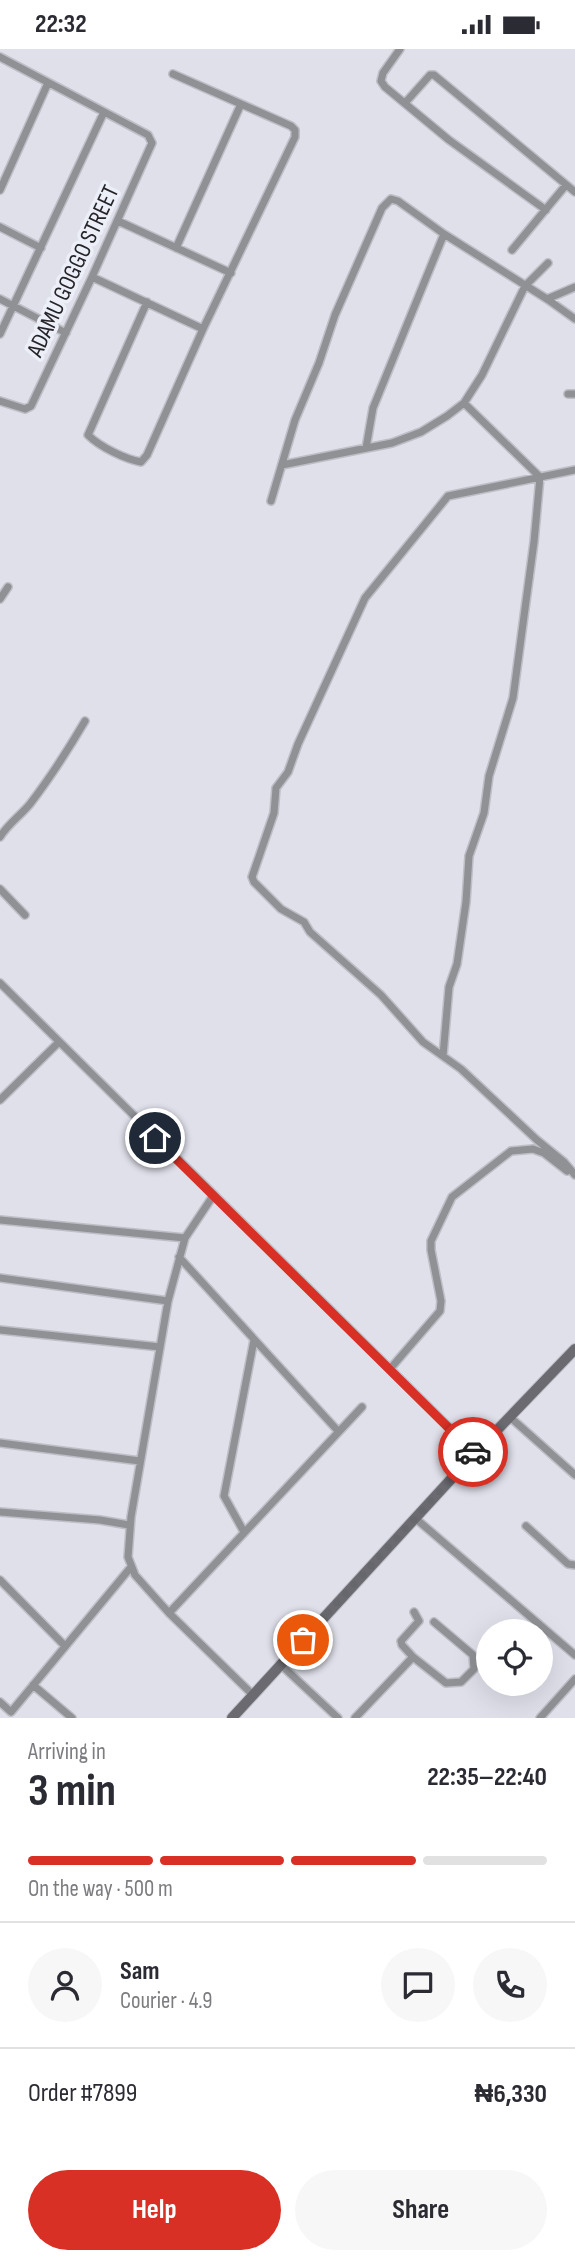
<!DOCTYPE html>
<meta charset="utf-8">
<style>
:root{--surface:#fff;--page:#f7f7f7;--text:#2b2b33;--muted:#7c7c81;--line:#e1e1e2;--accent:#d93025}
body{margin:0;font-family:"Sofia Sans Condensed",sans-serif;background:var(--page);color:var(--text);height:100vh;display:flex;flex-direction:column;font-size:26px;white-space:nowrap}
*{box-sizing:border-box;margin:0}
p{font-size:23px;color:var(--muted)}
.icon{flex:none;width:38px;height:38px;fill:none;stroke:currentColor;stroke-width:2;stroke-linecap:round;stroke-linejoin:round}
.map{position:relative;height:1669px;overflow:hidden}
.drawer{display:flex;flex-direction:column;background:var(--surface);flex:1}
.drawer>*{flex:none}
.buttons{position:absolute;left:476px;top:1570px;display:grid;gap:14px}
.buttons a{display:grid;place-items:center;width:77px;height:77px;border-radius:50%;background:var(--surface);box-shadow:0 7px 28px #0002;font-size:35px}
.pin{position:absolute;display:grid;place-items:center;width:60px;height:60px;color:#fff;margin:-30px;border:4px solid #fff;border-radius:50%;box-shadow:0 2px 7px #0007}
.courier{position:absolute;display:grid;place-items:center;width:70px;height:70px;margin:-35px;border:5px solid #d93025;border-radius:50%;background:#fff;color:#222;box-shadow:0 2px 9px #0007}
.summary em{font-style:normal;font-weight:700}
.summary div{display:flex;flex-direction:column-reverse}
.summary{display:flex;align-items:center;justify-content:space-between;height:119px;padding:0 28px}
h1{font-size:46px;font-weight:700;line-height:52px}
.bar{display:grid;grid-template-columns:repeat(4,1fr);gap:10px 7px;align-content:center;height:84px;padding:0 28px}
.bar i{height:9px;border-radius:5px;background:var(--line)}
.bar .current{background:var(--accent)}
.bar p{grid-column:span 4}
.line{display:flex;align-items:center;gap:18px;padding:0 28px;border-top:2px solid var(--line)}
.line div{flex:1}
.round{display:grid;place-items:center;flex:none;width:74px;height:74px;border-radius:37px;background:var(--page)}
.primary-button{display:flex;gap:14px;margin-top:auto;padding:14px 28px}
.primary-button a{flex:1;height:80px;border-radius:42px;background:var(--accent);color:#fff;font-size:28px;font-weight:700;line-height:80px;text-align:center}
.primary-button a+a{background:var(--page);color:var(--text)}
.status{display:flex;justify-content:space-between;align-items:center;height:49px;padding:0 35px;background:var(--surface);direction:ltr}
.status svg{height:19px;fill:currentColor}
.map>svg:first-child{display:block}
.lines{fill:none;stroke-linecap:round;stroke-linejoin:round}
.street-casing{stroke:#bebec7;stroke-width:10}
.secondary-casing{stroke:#bebec7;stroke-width:12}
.street{stroke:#909195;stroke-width:7}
.secondary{stroke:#6a6a70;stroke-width:10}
.done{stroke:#66666d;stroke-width:7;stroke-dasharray:0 12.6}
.route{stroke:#d93025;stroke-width:9}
.labels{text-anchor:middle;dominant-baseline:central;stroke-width:7;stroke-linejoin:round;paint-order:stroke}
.street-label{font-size:24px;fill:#252529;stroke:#eceef8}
</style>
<div class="status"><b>22:32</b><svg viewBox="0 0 49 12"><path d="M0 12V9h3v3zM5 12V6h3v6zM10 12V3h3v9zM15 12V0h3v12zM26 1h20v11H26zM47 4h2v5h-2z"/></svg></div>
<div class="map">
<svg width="575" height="1669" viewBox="0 0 575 1669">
<rect width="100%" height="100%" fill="#dfe0ea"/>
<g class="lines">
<defs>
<path id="street" d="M400,0L383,24L381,32L385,38L449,91L546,161
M0,8L148,86L152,94L92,228L31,357L25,360L0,352
M405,54L430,26H434L575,143
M0,141L48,34
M118,172L231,224
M0,178L41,199
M176,199L241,55
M512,201L566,136
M92,228L203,280
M0,250L66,284
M547,250L575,238
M147,253L88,386C100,398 125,410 141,413L147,406L203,280L295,88V81L291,77L173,25
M0,285L104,63
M568,345H575
M366,399L373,359L444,185L547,250L575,270
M282,416L392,394L421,383L447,367L464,354L482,326L525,237L548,214
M575,421L448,447L365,549L298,695L288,723L276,739L274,764L252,828L254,833L281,860L304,873L310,883L381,946L423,993L461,1020L537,1091L564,1113L575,1126
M271,452L295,371L319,314L335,266L382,159L391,150L398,152L444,185
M0,550L8,538
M0,788C8,775 20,767 30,755C50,729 68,701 85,672
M0,840L25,866
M0,934L475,1404
M443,1007L449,938L457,915L466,853L469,807L484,764L489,727L513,649L534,493L540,428L464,354
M0,1051L59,993
M213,1147L185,1189L168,1252L131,1468L128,1508L135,1526L169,1564L253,1646
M0,1171L185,1189
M179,1208L338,1382
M0,1229L168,1252
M0,1281L160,1298
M390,1320L440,1262L441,1252L431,1201V1192L452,1148L511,1102L533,1100L544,1104L567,1122
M510,1368L575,1426
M0,1394L140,1412
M0,1463L100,1471L129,1476
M415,1469L575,1606
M526,1477L568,1515L575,1516
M244,1483L224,1447L254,1291
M0,1531L65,1597
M169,1564L362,1358
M413,1608L402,1596L401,1592L419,1572L414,1563
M280,1615L338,1669
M33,1636L72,1669
M0,1653L11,1663L131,1518
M355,1669L413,1608L446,1634L461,1633L474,1620L473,1606L434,1573
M540,1669L575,1630"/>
<path id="secondary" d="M232,1669L475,1404L575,1300"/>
</defs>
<!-- street casing -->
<use href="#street" class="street-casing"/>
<!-- secondary casing -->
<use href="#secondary" class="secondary-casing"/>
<!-- street -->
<use href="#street" class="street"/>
<!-- secondary -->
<use href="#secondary" class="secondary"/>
</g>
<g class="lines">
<!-- done -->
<path class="done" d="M303,1591L475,1404L473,1403"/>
<!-- route -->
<path class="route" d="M155,1089L473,1403"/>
</g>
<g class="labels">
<!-- street labels -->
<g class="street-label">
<text transform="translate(73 222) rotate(-65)">ADAMU GOGGO STREET</text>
</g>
</g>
</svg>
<div class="buttons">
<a><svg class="icon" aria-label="locate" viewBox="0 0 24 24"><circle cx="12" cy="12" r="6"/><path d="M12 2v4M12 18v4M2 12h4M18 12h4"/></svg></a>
</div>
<div class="pin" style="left:303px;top:1591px;background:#ea580c"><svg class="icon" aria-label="bag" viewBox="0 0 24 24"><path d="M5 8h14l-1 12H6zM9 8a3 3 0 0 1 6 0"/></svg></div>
<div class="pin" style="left:155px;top:1089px;background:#1f2937"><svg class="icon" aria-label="home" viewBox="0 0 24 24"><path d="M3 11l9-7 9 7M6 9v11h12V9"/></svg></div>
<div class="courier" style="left:473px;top:1403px"><svg class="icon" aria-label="car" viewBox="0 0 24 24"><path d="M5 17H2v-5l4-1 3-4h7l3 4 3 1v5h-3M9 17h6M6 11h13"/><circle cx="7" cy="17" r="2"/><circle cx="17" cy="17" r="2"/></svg></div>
</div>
<section class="drawer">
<div class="summary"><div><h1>3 min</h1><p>Arriving in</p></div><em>22:35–22:40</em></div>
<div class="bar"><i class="current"></i><i class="current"></i><i class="current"></i><i></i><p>On the way · 500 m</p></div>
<div class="line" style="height:126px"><a class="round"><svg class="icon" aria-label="person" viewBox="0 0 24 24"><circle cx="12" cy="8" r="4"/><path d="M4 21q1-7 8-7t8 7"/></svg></a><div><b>Sam</b><p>Courier · 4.9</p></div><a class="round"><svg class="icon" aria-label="chat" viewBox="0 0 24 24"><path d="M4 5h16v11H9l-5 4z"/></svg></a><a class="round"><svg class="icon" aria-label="phone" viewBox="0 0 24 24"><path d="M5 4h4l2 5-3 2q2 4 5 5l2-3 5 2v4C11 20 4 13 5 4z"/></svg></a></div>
<div class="line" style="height:91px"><div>Order #7899</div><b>₦6,330</b></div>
<div class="primary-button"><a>Help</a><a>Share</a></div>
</section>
